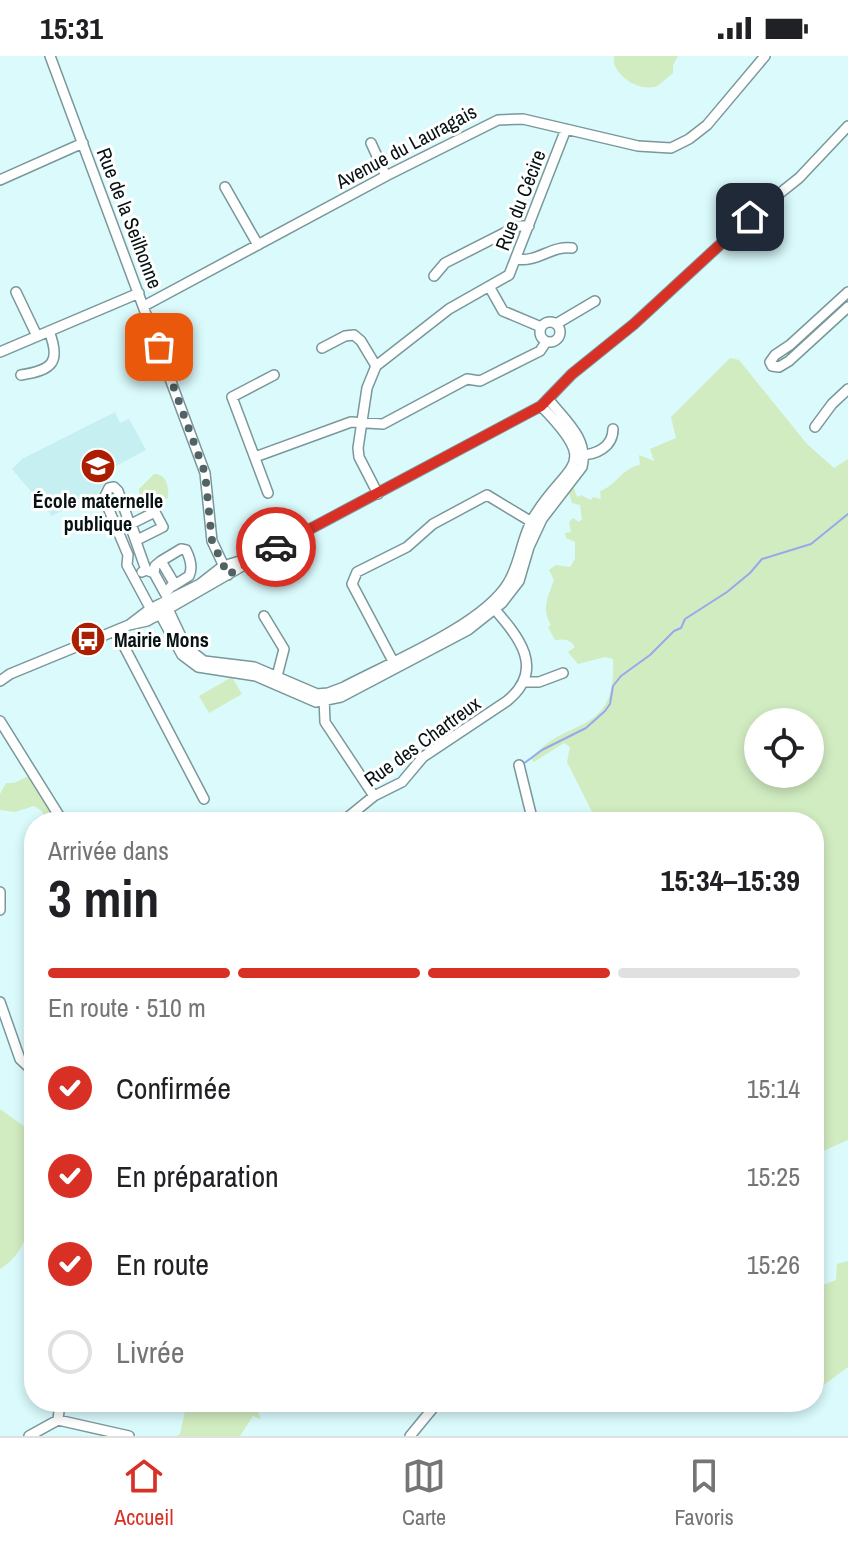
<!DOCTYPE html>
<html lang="fr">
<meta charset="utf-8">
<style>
:root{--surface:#fff;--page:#f6f6f6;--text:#202124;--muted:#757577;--line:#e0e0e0;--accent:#d93025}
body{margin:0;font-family:"Archivo Narrow",sans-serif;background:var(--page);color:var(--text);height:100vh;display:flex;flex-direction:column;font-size:30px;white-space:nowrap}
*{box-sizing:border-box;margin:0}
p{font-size:26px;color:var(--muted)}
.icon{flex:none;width:44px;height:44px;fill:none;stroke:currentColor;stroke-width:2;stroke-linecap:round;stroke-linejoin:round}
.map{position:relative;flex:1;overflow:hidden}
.panel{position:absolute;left:24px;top:756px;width:800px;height:600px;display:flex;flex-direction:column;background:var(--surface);border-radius:32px;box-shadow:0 4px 12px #0003}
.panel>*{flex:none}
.fabs{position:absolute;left:744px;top:652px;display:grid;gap:16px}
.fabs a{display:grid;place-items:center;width:80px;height:80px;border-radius:50%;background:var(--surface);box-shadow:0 4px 12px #0003;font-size:40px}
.pin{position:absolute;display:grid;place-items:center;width:68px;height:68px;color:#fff;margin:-34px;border-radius:16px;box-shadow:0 4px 12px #0006}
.courier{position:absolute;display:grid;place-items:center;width:80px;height:80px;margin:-40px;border:6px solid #d93025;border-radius:50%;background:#fff;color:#222;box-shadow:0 2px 10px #0007}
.overview em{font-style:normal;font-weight:800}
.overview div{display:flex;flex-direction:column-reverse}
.overview{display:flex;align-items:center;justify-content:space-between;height:136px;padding:0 24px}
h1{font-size:52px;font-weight:800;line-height:60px}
.bar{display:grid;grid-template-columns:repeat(4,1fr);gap:12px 8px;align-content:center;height:96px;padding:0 24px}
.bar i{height:10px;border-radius:6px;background:var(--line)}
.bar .current{background:var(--accent)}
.bar p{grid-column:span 4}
ol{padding:0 24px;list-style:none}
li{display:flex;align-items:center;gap:24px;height:88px}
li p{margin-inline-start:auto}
li .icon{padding:8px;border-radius:50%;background:var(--accent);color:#fff;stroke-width:4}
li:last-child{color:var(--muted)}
li i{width:44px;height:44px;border:4px solid var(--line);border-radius:50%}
.status{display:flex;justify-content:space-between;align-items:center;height:56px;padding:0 40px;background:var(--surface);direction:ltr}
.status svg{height:22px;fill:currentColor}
.menu{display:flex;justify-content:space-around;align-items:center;height:112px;border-top:2px solid var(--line);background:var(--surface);font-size:22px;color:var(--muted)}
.menu a{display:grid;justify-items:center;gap:4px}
.menu .current{color:var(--accent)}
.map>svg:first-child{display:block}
.built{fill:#c6eff2}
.green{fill:#d1ecc1;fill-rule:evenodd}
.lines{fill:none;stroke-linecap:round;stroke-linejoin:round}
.stream{stroke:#95a9ec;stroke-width:2}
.minor-casing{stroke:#7a979a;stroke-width:12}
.minor{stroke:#fff;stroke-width:9}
.done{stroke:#516365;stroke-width:8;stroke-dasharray:0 14.4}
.route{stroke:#d93025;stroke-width:10}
.labels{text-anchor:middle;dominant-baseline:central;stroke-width:6;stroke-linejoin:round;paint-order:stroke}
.street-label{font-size:20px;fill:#071213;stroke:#fff}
.poi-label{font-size:20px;font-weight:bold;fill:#071213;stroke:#fff}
</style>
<div class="status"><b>15:31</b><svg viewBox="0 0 49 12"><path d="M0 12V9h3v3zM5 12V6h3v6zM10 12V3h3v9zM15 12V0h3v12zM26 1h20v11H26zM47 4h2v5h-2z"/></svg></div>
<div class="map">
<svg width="848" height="1380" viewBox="0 0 848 1380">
<rect width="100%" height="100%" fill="#dafafc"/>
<!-- built -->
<path class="built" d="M115,356L120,367L129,363L146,394L103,417L105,422L103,429L96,440L92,443V447L73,449L52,460L12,413L22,403Z"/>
<!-- green -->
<path class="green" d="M614,0H678L673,9V17C668,21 662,27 657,30C639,37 611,18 614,0Z
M730,302L739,304L807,388L834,412L848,403V1084L814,1099V766H597L567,706L570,691L564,687L534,706L531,703C566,659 617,682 613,603L605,601L578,608L568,596L575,591C570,583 564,583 555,584L548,571L551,569C541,553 548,541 554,524L549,514L556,509L570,511L575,503V486L566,482L565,477L571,476L569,466L573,462L579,466L582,463L580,449L572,447L570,439L555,436L569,429L574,432L577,441L581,439L591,444L593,441L601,443L600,435C616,430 623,411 640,409L639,399L654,405L650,393L676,382L671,361ZM758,666H810V718H758Z
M154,418C167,418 169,431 168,442L144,454L140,453L139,433Z
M232,621L242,638L209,657L199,640Z
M29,720L58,766H46L42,755L34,750L15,756L0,754V738L6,727H14Z
M0,1053L32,1076L34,1074C34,1117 43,1188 0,1213Z
M848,1205V1311L821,1331L814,1333V1228L818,1231L836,1224L837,1208Z
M187,1346H254L261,1363L253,1360L240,1380H176L180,1378Z"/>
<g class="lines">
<!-- stream -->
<path class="stream" d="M523,708L542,694L586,672L605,655L610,648L613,630L621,620L650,599L674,575L681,572L685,563L727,536L750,517L762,503L811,488L848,458"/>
<defs>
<path id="minor" d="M50,0L205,417L212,485L228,519
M371,87L386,120
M0,124L83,87
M225,131L258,189
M517,203C537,207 552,189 572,192
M434,220L445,207L518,170H529
M490,232L503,255L541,271
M16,236L37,280
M848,236L790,289L775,299L770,306L772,310L779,311L789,305L848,251
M144,250L386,120L498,64L523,63L638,90L671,92L689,83L707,69L765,0
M540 276a10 10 0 1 1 20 0a10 10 0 1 1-20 0Z
M556,268L595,245
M322,292L345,280L354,279L361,285L376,310
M0,296L139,237
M21,319C53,314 61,306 49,275
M815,371L832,348L848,333
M580,399C596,399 613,391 613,373
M255,401L351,366L383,368L467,323L480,325L540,295L546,286
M268,437L232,341L274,319
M378,438L359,401L358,392L367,332L376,310L449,253L509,219L566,73
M155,456L163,471L137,484L131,468Z
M161,505L181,493L186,494C190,502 193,512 189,520L173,530
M146,514L118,435L114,431L109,432L104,442L128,499L127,509L155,561
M142,516L146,514L154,517L171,548
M154,517L155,510L161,505L174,527L169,533
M168,553L186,591L204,605L254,611L317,638L328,637L344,631C387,608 483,569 508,527C520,508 521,484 532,464C566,405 604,414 541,350
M160,558L182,599L198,611L256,620L316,646L341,641L468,574L502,547L519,525L529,491L542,463L582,411C589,383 565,364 549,344
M264,560L284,593L276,624
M129,569L150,553L200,528L223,510L250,502
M116,575L204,743
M395,609L352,528L357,516L407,491L433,468L487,439L535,468
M0,625L10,618L129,569L147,565L265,497L541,350L572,318L634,268L750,161L799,122L848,70
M523,626H539L563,617
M324,642L325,666L374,740
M0,665L63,766
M519,709L533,766
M263,763L265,766
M342,766L374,740L402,726L423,701L507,645C548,612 516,578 491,549
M0,836V854
M0,946L20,1003L34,1016
M353,1346H359
M58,1364L60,1346
M29,1380L58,1364L129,1380
M410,1380L438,1346"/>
</defs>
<!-- minor casing -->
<use href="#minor" class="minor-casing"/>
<!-- minor -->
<use href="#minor" class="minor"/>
</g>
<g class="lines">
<!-- done -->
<path class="done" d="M159,291L205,417L212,485L228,519L276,491"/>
<!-- route -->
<path class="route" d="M276,491L541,350L572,318L634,268L750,161"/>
</g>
<!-- icons -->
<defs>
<symbol id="school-disc" viewBox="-11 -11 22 22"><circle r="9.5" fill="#ac1e02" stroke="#fff"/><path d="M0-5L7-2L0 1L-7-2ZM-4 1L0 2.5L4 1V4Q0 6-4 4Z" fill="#fff"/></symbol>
<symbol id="bus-disc" viewBox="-11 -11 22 22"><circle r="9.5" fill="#ac1e02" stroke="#fff"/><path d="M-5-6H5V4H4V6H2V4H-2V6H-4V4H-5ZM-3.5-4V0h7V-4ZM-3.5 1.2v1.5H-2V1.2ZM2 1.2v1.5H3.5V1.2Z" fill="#fff"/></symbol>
</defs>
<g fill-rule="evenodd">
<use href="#school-disc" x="78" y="390" width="40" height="40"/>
<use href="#bus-disc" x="68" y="563" width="40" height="40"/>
</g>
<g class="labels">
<!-- street labels -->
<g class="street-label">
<text transform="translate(406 90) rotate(-28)">Avenue du Lauragais</text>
<text transform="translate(520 144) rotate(-69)">Rue du Cécire</text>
<text transform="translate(130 162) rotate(69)">Rue de la Seilhonne</text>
<text transform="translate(422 685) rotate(-36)">Rue des Chartreux</text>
</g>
<!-- poi labels -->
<g class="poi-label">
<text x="98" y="444">École maternelle<tspan x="98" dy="23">publique</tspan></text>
<text x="114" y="583" text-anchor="start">Mairie Mons</text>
</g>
</g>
</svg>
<div class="fabs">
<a><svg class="icon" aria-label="locate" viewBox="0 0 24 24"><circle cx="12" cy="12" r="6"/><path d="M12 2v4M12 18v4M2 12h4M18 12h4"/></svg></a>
</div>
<div class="pin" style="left:159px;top:291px;background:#ea580c"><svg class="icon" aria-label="bag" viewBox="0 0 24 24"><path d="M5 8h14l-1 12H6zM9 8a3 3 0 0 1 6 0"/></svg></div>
<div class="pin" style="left:750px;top:161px;background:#1f2937"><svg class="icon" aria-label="home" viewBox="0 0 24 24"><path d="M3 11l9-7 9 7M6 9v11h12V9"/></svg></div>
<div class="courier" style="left:276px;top:491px"><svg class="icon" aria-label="car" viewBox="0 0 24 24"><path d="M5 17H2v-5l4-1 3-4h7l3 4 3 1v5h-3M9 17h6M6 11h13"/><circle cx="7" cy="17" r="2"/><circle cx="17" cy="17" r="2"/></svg></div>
<section class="panel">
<div class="overview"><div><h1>3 min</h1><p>Arrivée dans</p></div><em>15:34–15:39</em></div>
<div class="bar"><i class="current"></i><i class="current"></i><i class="current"></i><i></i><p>En route · 510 m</p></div>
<ol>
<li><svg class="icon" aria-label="check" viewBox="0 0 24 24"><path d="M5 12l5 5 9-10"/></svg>Confirmée<p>15:14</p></li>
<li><svg class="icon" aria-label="check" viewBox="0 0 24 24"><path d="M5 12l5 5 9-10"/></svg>En préparation<p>15:25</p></li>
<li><svg class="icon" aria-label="check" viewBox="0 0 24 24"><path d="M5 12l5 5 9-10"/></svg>En route<p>15:26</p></li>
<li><i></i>Livrée</li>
</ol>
</section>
</div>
<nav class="menu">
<a class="current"><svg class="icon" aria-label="home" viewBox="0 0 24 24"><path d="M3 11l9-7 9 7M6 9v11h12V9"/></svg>Accueil</a>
<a><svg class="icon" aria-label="map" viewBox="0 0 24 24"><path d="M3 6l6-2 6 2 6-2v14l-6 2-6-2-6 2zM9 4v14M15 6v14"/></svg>Carte</a>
<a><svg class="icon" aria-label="saved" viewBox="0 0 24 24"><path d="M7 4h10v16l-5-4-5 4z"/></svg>Favoris</a>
</nav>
